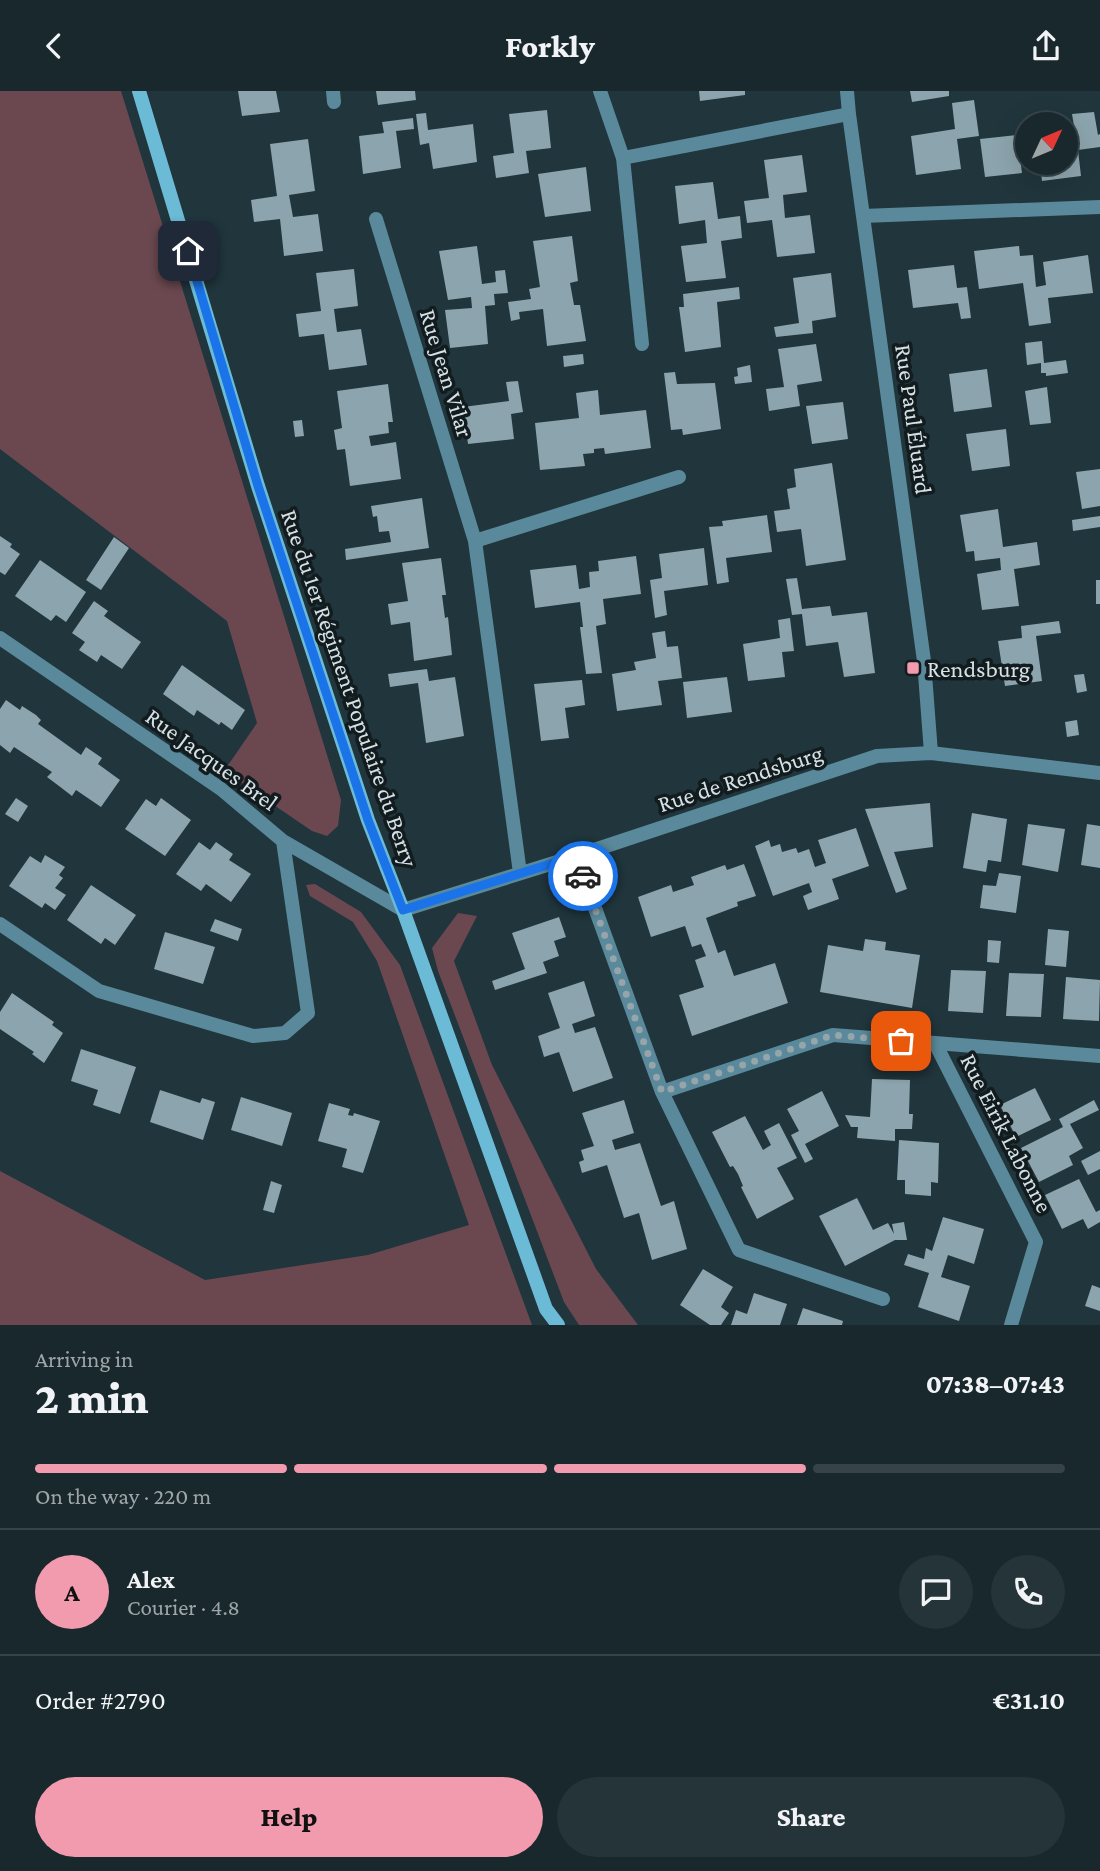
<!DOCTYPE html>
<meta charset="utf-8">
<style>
:root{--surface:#18282d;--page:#253439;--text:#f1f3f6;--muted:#9fa6aa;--line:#364449;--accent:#f29aae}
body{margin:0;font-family:"Crimson Pro",serif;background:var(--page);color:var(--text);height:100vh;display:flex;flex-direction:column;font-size:26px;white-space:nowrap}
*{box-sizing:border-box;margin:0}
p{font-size:23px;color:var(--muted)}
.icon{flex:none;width:38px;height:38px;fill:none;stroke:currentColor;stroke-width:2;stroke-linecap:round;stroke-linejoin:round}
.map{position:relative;height:1234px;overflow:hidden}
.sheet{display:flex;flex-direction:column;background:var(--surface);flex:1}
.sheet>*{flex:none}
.needle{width:46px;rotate:46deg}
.fabs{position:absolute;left:1015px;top:21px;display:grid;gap:14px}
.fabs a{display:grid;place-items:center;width:63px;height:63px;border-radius:50%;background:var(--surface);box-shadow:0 7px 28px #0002,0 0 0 2px var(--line);font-size:35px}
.pin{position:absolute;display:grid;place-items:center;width:60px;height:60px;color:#fff;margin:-30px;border-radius:14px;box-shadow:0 4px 10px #0006}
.courier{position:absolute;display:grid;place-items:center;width:70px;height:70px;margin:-35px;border:5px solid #1a73e8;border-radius:50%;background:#fff;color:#222;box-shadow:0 2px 9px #0007}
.overview em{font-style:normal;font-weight:800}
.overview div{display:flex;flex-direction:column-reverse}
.overview{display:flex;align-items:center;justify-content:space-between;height:119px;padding:0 35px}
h1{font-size:46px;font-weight:800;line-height:52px}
.bar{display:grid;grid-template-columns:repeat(4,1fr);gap:10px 7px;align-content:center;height:84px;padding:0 35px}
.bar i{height:9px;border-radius:5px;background:var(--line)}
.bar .active{background:var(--accent)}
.bar p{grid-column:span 4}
.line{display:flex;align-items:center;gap:18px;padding:0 35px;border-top:2px solid var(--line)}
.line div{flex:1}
.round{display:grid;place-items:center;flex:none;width:74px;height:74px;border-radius:37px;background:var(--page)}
.cta{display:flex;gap:14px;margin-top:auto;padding:14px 35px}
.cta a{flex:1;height:80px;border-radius:42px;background:var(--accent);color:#111;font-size:28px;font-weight:800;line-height:80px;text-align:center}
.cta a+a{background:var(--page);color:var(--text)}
header{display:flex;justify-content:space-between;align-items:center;height:91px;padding:0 35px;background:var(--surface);font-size:32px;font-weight:800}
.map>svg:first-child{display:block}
.green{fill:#6b4850}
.building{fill:#8ca4ad}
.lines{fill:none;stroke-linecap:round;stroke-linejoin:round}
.street{stroke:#59899a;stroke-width:14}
.secondary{stroke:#6cbbd6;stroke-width:14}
.done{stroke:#96a5aa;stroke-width:7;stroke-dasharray:0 12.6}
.route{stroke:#1a73e8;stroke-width:9}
.poi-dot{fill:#f29aae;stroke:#121b1e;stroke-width:2.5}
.labels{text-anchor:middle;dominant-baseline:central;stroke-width:7;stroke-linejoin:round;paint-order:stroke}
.street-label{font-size:24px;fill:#d5e1e6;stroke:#121b1e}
.poi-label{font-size:24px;fill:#d5e1e6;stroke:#121b1e;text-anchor:start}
</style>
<header><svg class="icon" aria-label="back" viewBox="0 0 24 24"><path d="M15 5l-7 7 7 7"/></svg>Forkly<svg class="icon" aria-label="share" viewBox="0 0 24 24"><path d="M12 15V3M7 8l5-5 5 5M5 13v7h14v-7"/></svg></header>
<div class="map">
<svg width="1100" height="1234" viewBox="0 0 1100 1234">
<rect width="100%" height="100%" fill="#20353c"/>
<!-- green -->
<path class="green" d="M0,0H121L341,709L338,735L327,745L312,740L224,680L257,632L227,530L0,358Z
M315,793L361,821L400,874L532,1234H0V1080L205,1189L368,1164L469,1134L377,870L353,831L310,805L306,794Z
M458,822L477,825L454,870L492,974L596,1178L638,1234H579L564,1211L438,880L432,857Z"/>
<!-- building -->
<path class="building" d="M238,0H276L280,21L242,25Z
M376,0H415L416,9L378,14Z
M699,0H745V4L700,10Z
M910,0H949V5L912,11Z
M974,9L979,45L957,48L961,78L916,84L911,45L955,38L952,12Z
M547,19L551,57L526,60L529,82L496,87L493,65L514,62L509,23Z
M1094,21L1098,44L1100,43V56L1078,59L1081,85L1042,90L1040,72H1066V48L1076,47L1072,23Z
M426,22L428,39L473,33L477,71L433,78L429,52L420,54L416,23Z
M413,27L414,38L396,40L401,77L363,83L359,45L384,42L382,31Z
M1017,44L1022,82L985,86L980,48Z
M308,48L315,100L289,104L293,126L318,123L323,160L284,165L280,128L254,131L251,109L277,105L270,53Z
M802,64L807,101L783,104L785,127L810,124L815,162L777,166L772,129L747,132L744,110L769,107L764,69Z
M586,76L591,120L545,126L538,83Z
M713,91L718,128L740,125L742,147L721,150L726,187L686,191L681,155L707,152L705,129L679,133L675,95Z
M572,145L578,190L570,192L574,214H580L586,250L547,255L543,218L519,221L520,228L511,230L508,211L531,208L529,198L540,196L533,150Z
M477,155L482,193L496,191L495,180L505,179L508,202L494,203L495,214L485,215L488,253L450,257L445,219L472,217L471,206L448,209L439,160Z
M1019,155L1020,165L1033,164L1036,196L1046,194L1043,171L1088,164L1093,202L1048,207L1051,232L1029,235L1023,192L979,198L974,160Z
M954,174L957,197L967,196L971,227L961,228L958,212L913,217L908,179Z
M354,178L358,215L334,218L337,241L361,238L367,274L329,279L324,243L299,246L296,223L321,220L316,182Z
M831,182L836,226L812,230L813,242L776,246L774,236L799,232L793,187Z
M739,196L740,208L717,211L721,256L685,261L679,216H684L683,203Z
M1042,250L1044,272L1066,269L1068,282L1046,285V282H1041V272L1027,274L1025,252Z
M816,253L822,290L797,294L800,315L769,320L766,298L784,296L778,258Z
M583,263L584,273L564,276L563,265Z
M750,274L752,291L735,293L734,286L738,285L737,277Z
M987,278L992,316L954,321L949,283Z
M675,281L677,293L715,292L721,338L683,344L682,338L671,339L664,282Z
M518,290L523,321L511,323L514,348L468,353L463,316L509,310L506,291Z
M388,293L393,331H388L389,342L369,345L371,355L396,351L401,388L350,395L345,358L337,359L334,339L342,337L337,300Z
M1047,296L1051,332L1030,334L1025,300Z
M598,299L600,324L646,319L651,357L605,363L604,357L594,358V362L583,363L585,375L540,379L535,332L579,327L576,302Z
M843,311L848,348L812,353L806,315Z
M302,329L304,345L295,346L293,330Z
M1006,338L1010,375L972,380L966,343Z
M832,372L846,469L806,475L801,438L777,441L774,420L790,418L787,398L796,396L794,378Z
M1100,378V415L1082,418L1076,381Z
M422,407L429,457L346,469L345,458L391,451L389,440L379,441L377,425L373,426L371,415Z
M998,418L1003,456L1037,451L1040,474L1014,478L1019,515L982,519L977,483L1001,479L1000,467L975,470L974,460L966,461L960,424Z
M767,424L772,461L726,467L729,491L717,493L709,436L723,435L722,430Z
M1100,425V436L1073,440L1072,429Z
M0,445L12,453L10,456L20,463L5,484L0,481Z
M114,446L129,457L101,499L86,489Z
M704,457L708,494L664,500L667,524L655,527L650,489L662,487L659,463Z
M636,465L641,503L603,508L606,533L596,535L602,582L586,583L580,536H583L580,511L535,517L530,479L576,474L579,498L590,496L589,481L599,480L598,470Z
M441,467L446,504H442L445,527L448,526L452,564L414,570L410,531L391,534L388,513L408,510L402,472Z
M40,469L86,501L66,531L56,524L51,530L15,505Z
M797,487L802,518L830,515L832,525L867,521L875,582L844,586L838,551L806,555L802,523L792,524L786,488Z
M1096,489H1100V513H1096Z
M94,510L108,520L104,525L141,551L122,578L101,564L97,571L79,559L85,551L72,542Z
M790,527L794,560L782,561L785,586L748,590L743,553L780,547L778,529Z
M1059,530L1061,542L1036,545L1042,590L1005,595L998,550L1022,547L1021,535Z
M665,540L667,556L678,555L682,587L658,590L662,614L617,620L612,583L636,579L634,571L656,567L652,542Z
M182,574L245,619L232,639L221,631L219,634L197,619L194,625L163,603Z
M427,578L429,590L455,586L464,645L426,652L418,592L390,596L388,583Z
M1084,583L1087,600L1077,602L1074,584Z
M727,586L732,621L687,627L683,591Z
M582,589L585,614L565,617L569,647L541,650L534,593Z
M6,609L20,619L22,615L36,624L41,629L38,633L81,664L86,656L102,667L98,673L120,689L101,716L76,699L72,705L59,695L47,686L52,681L14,656L10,662L0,654V618Z
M1077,629L1079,644L1067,646L1065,631Z
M16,707L28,715L18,731L5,723Z
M161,707L191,729L165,765L125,738L146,708L156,715Z
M930,712L933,756L894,761L907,798L896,802L865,718Z
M972,722L1007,728L1001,771L988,769L986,781L963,777Z
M1028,733L1065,738L1058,781L1022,774Z
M1087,733L1100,735V777L1081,774Z
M856,737L869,775L832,788L839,808L808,819L803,805L812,801L809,792L773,805L755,755L769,749L771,756L780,753L782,761L796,757L798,762L809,758L815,776L826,772L818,749Z
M199,751L210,759L216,751L233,763L229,769L251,783L231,811L206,793L201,800L176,783Z
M45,764L65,776L59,784L63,787L55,797L66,804L55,819L45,812L42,817L9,795L30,765L41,772Z
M744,773L756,805L737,811L738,815L706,827L718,862L725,859L734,885L775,872L788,912L692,945L679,904L704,896L695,869L706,865L701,853L692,856L685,835L651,846L638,806L671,794L673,801L694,794L691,786L725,774L727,779Z
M999,782L1021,785L1016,822L980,817L983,794L996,795Z
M91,794L136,824L115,854L105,847L101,853L67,829Z
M559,826L566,846L554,850L559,865L543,871L547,882L495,899L492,890L525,878L512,842Z
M215,828L242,838L238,850L210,840Z
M1048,838L1069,840L1066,876L1045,874Z
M165,841L215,856L203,893L154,878Z
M865,848L886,851L885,859L920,864L912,917L820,901L828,854L863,860Z
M988,849L1001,850L999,872L987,871Z
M951,879L986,880L983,922L948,920Z
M1009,882L1044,883L1041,926L1006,925Z
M1066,886L1100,889L1099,930L1063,928Z
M584,890L595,925L572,933L575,942L595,936L613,987L573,1001L559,961L544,966L538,945L560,937L548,902Z
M12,902L54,931L52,934L63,942L44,972L32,963L34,961L0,938V921Z
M81,958L136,976L120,1023L93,1014L98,999L71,990Z
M872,988L910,989L909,1023H913L912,1038H895V1050L857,1047L858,1036H851L845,1024L870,1026Z
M1035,997L1051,1029L1016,1046L1000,1014Z
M160,999L200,1012L202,1007L215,1011L203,1049L150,1031Z
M822,1000L839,1035L805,1053L813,1068L805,1072L791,1044L799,1040L787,1018Z
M241,1006L292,1022L282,1055L231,1039Z
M624,1009L634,1042L612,1049L615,1059L640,1052L661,1115L674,1110L687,1158L652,1169L639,1122L624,1127L607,1074L582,1082L579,1071L584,1069L581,1059L594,1055L582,1022Z
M1094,1009L1099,1019L1070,1033L1083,1057L1069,1065L1073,1074L1039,1091L1021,1057L1063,1036L1059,1028Z
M329,1012L350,1018L348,1024L353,1025L354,1022L380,1030L363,1082L342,1076L347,1058L318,1050Z
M745,1025L763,1059L771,1054L764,1040L779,1032L797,1067L777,1077L794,1108L757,1128L741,1096L743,1095L738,1083L733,1075L730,1076L712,1041Z
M899,1049L939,1052L938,1092L931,1091V1105L905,1103V1089H897Z
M1100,1060V1078L1088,1084L1081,1070Z
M1079,1088L1096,1121L1100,1119V1131L1088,1138L1083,1128L1062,1138L1045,1104Z
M271,1090L282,1094L274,1122L263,1119Z
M857,1107L873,1139L888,1132L894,1143L892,1133L904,1131L907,1149H895L845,1175L819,1125Z
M943,1126L984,1138L974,1173L948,1164L941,1186L970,1195L959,1230L918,1216L929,1182L904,1174L908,1163L924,1168L926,1157L932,1160Z
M703,1178L733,1196L721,1216L729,1222L721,1234H710L680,1214Z
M1092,1194L1100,1197V1220L1085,1215Z
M754,1202L787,1213L780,1234H731L736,1219L747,1223Z
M803,1217L843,1230L842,1234H797Z"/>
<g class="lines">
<!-- street -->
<path class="street" d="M333,0L334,11
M600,0L623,67L642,253
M847,0L849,23L924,570L931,662
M623,67L849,23
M863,125L1100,116
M376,128L475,450L520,782
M475,450L679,386
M0,547L221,698L283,750L403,819L576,765L877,665L931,662L1100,682
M576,765L662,1001L739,1159L883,1208
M0,833L99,900L253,945L285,942L308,922L283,750
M935,952L1036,1151L1011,1234
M662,1001L833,944L1100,965"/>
<!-- secondary -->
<path class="secondary" d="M139,0L258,395L368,729L403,819L546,1218L558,1234"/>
</g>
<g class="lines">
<!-- done -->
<path class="done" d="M583,785L662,1001L833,944L901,950"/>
<!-- route -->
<path class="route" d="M188,160L258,395L368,729L403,819L576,765L583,785"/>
</g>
<!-- markers -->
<rect class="poi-dot" x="906" y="570" width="14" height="14" rx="3.5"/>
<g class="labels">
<!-- street labels -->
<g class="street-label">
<text transform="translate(447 282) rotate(73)">Rue Jean Vilar</text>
<text transform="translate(914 328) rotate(82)">Rue Paul Éluard</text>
<text transform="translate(350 597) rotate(71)">Rue du 1er Régiment Populaire du Berry</text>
<text transform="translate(212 668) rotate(36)">Rue Jacques Brel</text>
<text transform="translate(740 687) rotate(-18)">Rue de Rendsburg</text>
<text transform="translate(1007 1042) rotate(63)">Rue Eirik Labonne</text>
</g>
<!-- poi labels -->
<g class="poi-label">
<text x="927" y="577">Rendsburg</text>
</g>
</g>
</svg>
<div class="fabs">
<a><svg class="needle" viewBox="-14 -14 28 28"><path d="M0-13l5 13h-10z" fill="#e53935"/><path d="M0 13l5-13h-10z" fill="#9fa6aa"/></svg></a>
</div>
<div class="pin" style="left:901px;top:950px;background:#ea580c"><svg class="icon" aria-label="bag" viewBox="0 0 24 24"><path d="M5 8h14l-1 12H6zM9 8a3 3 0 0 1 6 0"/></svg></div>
<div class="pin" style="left:188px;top:160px;background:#1f2937"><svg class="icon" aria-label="home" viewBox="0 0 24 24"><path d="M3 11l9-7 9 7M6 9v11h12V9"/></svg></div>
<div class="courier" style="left:583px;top:785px"><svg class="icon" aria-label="car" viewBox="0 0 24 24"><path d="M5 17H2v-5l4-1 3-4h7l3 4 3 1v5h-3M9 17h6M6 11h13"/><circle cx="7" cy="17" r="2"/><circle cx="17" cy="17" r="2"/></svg></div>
</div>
<section class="sheet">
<div class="overview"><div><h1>2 min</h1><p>Arriving in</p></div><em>07:38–07:43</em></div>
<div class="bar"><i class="active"></i><i class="active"></i><i class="active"></i><i></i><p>On the way · 220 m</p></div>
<div class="line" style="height:126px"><b class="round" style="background:var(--accent);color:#111">A</b><div><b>Alex</b><p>Courier · 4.8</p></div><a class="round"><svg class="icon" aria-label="chat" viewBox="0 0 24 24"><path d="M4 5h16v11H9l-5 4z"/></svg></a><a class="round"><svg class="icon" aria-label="phone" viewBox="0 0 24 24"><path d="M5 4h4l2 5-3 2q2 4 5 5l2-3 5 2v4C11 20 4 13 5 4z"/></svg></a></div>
<div class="line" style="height:91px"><div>Order #2790</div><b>€31.10</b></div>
<div class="cta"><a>Help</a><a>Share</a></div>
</section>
